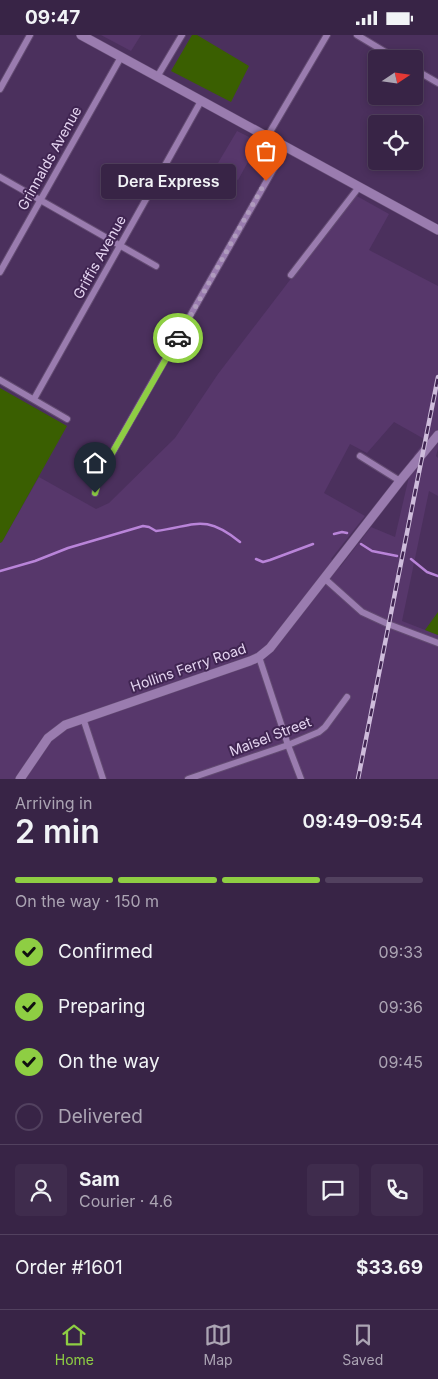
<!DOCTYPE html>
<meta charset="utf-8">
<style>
:root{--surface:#382446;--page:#3f2c4d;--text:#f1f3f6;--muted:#aba4b3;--line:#52415f;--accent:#8ece43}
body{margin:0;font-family:Inter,sans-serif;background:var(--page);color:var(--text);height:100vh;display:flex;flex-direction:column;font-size:19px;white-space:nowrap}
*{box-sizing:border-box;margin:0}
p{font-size:16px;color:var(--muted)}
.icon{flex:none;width:28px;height:28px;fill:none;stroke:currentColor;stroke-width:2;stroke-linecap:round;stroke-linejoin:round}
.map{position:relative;height:744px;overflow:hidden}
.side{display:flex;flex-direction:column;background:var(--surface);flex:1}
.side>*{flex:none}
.needle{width:32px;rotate:77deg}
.controls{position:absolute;left:368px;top:15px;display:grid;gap:10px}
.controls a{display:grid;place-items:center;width:55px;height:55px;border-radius:5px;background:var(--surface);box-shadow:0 2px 8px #0003,0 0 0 1px var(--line);font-size:25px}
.pin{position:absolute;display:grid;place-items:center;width:42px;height:42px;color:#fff;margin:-51px -21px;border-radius:50% 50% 50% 0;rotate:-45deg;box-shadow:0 0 5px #0007}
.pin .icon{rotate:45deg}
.courier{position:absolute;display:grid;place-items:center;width:50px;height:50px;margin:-25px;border:4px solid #8ece43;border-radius:50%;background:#fff;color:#222;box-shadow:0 1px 6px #0007}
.bubble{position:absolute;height:35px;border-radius:5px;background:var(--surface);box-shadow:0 2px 8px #0003,0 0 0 1px var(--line);font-size:16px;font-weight:600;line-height:35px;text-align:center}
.summary em{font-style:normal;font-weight:600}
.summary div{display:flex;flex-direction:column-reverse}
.summary{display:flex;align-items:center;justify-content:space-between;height:85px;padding:0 15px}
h1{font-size:32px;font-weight:600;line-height:38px}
.bar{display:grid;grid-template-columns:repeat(4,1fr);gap:8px 5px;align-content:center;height:60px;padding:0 15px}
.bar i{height:6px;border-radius:4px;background:var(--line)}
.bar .current{background:var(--accent)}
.bar p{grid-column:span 4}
.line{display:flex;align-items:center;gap:12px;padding:0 15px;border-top:1px solid var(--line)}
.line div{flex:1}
.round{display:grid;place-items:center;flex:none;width:52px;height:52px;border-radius:5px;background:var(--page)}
ol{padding:0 15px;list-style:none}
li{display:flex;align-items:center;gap:15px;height:55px}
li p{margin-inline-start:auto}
li .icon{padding:5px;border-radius:50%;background:var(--accent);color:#111;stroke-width:4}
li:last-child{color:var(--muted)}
li i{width:28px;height:28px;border:2px solid var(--line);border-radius:50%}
.status{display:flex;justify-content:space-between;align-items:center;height:35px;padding:0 25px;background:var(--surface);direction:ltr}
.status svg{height:14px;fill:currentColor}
.menu{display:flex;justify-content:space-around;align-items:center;height:70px;border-top:1px solid var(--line);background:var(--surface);font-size:14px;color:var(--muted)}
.menu a{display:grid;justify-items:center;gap:2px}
.menu .current{color:var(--accent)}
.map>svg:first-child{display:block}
.built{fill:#57376b;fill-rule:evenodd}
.green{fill:#3a5f01}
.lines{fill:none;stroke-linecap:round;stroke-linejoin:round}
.stream{stroke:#b984d9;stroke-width:2.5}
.minor-casing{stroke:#634b72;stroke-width:8}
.tertiary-casing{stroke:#634b72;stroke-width:10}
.secondary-casing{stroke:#634b72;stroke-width:10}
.minor{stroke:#9a7caf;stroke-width:6}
.tertiary{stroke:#9a7caf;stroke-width:9}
.secondary{stroke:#9a7caf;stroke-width:9}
.rail-casing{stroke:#cebcdb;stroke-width:4.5}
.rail{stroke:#402552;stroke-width:2.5;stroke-dasharray:8;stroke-linecap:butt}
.done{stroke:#af9bbd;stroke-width:5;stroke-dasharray:0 9}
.route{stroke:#8ece43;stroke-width:6}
.labels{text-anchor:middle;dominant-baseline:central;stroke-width:4;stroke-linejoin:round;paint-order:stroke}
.street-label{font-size:14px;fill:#e5d5f1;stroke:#402552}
</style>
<div class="status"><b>09:47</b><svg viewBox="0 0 49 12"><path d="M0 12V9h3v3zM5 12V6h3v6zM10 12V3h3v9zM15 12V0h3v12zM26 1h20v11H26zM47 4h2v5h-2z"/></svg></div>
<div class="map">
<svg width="438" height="744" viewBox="0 0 438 744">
<rect width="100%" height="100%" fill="#4b305d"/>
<!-- built -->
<path class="built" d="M101,0H141L131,16Z
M237,96L259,107L238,145L215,133Z
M355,160L389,179L369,215L438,251V414L436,421L438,423V461L429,456L402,586L438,600V744H0V508L2,507L39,442L96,474L109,468L175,403L218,339ZM394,387L426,405L414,420L395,502L371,492L340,532L331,524L365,481L324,458L350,409L367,418Z"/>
<!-- green -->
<path class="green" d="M192,0H197L249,31L231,67L171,36Z
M0,353L67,391L2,507L0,508Z
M438,577V600L425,595Z"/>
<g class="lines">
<!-- stream -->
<path class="stream" d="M334,499L342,497L347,498
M361,509L372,516L397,521
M256,524L263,527L270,525L313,509
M411,524L427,537L438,541
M0,536L35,526L68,513L143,491L149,492L156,496C195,491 204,478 240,507"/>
<defs>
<path id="minor" d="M357,0L397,24
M414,34L438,48
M157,42L182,0
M0,54L30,0
M267,102L327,0
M0,142L156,231
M0,237L121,22
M291,240L359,152
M0,345L67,384
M34,364L201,66
M360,421L400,446
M95,458L97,447L103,434L286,112
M324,543L362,577L388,589L438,608
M259,622L288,710L301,744
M83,683L103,744
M188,744L288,710L319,697L325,692L347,662"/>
<path id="tertiary" d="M20,744L48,703L65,690L250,626L259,622L270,613L400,446L438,400"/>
<path id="secondary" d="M81,0L438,195"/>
</defs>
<!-- minor casing -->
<use href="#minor" class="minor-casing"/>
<!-- tertiary casing -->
<use href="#tertiary" class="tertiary-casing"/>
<!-- secondary casing -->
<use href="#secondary" class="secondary-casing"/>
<!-- minor -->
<use href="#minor" class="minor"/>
<!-- tertiary -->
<use href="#tertiary" class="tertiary"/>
<!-- secondary -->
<use href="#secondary" class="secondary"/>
<defs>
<path id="rail" d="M358,744L438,342"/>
</defs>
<!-- rail casing -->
<use href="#rail" class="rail-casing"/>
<!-- rail -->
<use href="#rail" class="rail"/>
</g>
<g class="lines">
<!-- done -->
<path class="done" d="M178,303L266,146"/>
<!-- route -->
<path class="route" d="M95,458L103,434L178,303"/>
</g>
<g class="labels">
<!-- street labels -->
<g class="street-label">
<text transform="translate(49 123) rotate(-61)">Grinnalds Avenue</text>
<text transform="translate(99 222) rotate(-61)">Griffis Avenue</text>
<text transform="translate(188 632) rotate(-19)">Hollins Ferry Road</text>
<text transform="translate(270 701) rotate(-21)">Maisel Street</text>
</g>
</g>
</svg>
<div class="controls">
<a><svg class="needle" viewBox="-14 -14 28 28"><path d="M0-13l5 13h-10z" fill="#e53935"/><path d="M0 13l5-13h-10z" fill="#aba4b3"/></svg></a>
<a><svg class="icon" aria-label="locate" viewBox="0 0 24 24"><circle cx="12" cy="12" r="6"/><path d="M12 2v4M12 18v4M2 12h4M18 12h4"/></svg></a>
</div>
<div class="pin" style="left:266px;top:146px;background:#ea580c"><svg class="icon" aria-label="bag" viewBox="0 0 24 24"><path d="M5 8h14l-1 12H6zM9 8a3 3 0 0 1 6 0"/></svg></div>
<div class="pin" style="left:95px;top:458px;background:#1f2937"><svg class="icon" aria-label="home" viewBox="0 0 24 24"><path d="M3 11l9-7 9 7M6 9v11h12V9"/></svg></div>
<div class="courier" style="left:178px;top:303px"><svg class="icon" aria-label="car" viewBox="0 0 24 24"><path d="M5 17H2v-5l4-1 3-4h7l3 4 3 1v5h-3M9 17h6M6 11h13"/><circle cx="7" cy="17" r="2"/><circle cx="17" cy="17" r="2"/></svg></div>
<div class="bubble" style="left:101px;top:129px;width:135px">Dera Express</div>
</div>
<section class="side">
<div class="summary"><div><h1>2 min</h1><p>Arriving in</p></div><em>09:49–09:54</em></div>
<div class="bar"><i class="current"></i><i class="current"></i><i class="current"></i><i></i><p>On the way · 150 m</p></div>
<ol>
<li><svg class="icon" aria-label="check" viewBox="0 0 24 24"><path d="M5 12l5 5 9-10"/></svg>Confirmed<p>09:33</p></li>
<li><svg class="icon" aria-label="check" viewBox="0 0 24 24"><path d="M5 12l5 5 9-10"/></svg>Preparing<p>09:36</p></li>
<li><svg class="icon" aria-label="check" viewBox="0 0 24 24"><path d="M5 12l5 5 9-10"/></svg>On the way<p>09:45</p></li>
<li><i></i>Delivered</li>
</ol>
<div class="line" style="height:90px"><a class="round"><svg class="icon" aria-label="person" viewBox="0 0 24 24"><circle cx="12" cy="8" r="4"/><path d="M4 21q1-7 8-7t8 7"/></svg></a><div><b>Sam</b><p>Courier · 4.6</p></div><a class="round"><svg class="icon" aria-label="chat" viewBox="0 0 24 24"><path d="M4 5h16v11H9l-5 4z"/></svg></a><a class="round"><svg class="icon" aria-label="phone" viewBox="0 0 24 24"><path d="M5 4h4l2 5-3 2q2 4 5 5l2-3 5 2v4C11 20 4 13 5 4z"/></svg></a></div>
<div class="line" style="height:65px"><div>Order #1601</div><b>$33.69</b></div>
</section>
<nav class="menu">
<a class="current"><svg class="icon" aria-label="home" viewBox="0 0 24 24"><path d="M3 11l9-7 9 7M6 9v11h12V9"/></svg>Home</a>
<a><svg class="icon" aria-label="map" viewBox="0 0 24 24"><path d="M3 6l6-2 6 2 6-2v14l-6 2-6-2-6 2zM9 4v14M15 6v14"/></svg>Map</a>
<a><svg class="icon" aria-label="saved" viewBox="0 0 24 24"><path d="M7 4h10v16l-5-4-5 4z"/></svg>Saved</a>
</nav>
